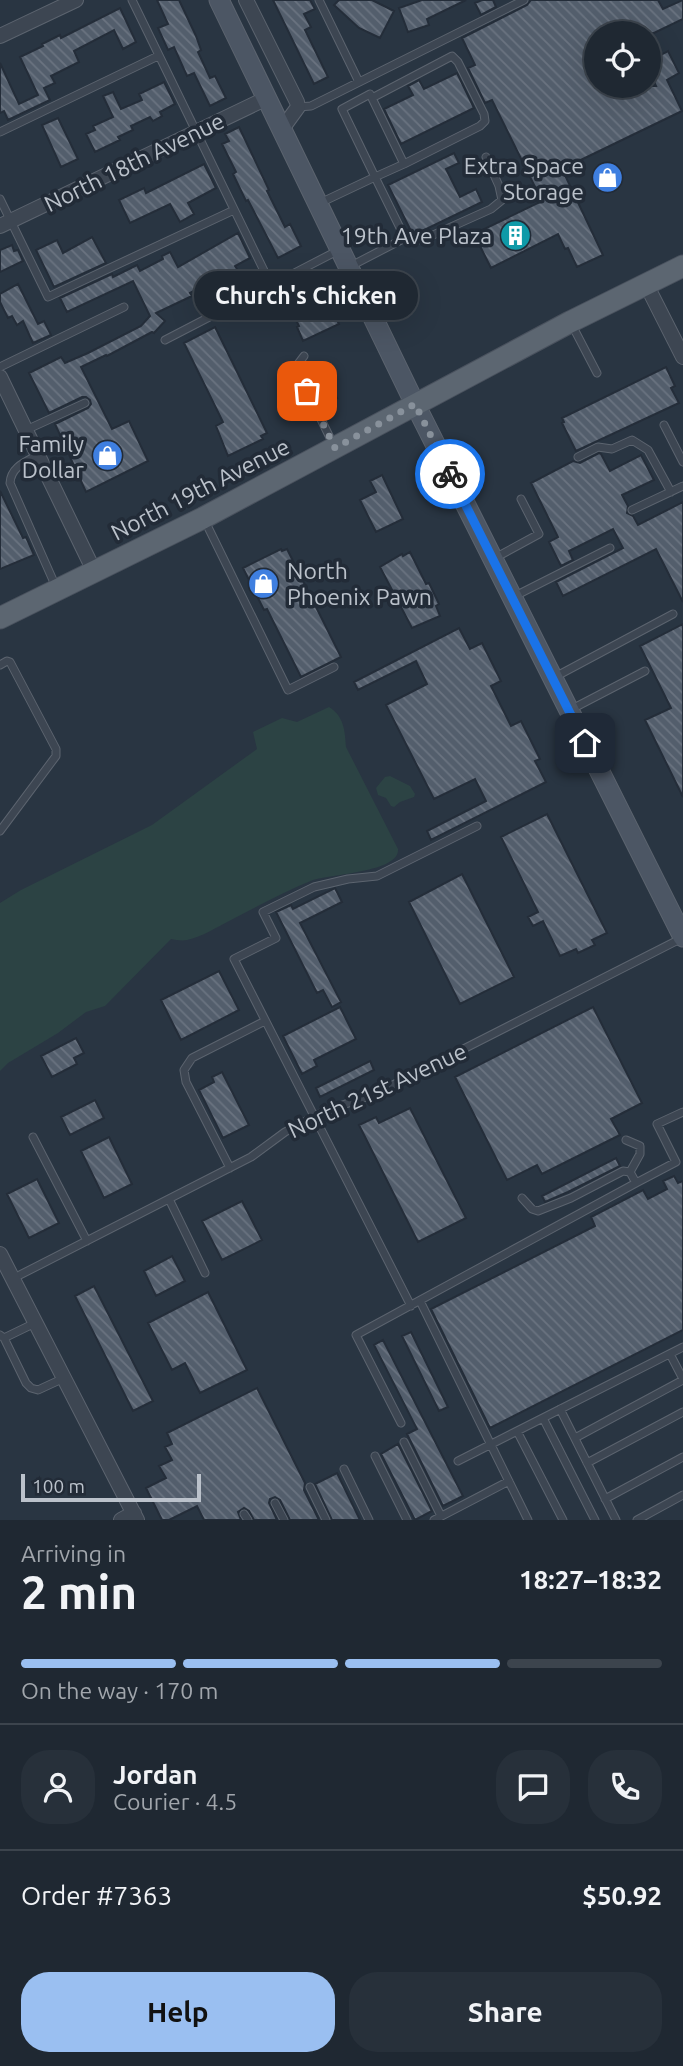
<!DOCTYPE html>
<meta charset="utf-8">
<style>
:root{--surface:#1f2832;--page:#27303a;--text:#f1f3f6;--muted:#a1a6ac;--line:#3c444d;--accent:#9abff1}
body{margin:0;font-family:Ubuntu,sans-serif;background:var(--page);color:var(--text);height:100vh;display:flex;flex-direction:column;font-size:26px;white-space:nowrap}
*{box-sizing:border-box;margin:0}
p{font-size:23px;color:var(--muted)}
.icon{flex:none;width:38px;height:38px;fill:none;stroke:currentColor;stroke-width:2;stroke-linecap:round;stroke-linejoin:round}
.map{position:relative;height:1520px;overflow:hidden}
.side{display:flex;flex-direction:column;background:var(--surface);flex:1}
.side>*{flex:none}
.buttons{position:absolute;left:584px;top:21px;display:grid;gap:14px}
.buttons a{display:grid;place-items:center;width:77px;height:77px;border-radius:50%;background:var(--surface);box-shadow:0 7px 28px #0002,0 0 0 2px var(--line);font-size:35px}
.scale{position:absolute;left:21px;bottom:18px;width:180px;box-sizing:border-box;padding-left:7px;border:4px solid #bbc2cb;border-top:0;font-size:19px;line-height:24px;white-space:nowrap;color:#bbc2cb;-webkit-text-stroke:5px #222b37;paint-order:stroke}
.pin{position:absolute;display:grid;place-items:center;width:60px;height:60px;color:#fff;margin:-30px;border-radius:14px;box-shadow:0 4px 10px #0006}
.courier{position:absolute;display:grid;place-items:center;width:70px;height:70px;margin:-35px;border:5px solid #1a73e8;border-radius:50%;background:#fff;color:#222;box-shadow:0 2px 9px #0007}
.bubble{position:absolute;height:49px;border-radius:24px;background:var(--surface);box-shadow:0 7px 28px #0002,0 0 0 2px var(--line);font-size:23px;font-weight:600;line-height:49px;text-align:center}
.summary em{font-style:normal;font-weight:600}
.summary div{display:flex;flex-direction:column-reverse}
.summary{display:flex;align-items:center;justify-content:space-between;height:119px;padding:0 21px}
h1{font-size:46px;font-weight:600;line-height:52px}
.bar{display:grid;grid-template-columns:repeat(4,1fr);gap:10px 7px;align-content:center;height:84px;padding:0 21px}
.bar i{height:9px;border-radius:5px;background:var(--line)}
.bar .on{background:var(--accent)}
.bar p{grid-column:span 4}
.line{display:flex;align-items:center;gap:18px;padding:0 21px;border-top:2px solid var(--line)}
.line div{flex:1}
.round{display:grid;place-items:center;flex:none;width:74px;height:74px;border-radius:28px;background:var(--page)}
.action{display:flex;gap:14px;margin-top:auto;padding:14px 21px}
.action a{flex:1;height:80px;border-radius:28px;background:var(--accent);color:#111;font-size:28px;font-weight:600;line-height:80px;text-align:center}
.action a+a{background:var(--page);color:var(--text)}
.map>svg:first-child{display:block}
.grass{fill:#2c4344}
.building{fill:url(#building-back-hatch);stroke:#242d39;stroke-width:2}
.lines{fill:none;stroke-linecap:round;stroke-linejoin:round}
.lane-casing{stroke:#5c646f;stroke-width:9}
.street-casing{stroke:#5c646f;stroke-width:16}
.secondary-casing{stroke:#5c646f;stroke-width:21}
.primary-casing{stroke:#4a525e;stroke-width:23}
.lane{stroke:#3d4652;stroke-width:7}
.street{stroke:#3d4652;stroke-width:14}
.secondary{stroke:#4c5664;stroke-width:19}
.primary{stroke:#5c6671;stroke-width:21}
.done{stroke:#88919b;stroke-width:7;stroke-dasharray:0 12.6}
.route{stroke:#1a73e8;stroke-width:9}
.labels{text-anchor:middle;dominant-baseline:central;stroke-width:7;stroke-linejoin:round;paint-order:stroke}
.street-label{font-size:23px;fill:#bbc2cb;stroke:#222b37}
.poi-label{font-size:23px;fill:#bbc2cb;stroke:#222b37;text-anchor:end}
</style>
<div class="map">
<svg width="683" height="1520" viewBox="0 0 683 1520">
<defs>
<pattern id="building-back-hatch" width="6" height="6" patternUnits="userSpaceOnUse" patternTransform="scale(1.75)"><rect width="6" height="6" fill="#535e6c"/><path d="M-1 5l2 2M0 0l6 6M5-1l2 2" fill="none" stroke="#6a7380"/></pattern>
</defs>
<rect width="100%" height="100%" fill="#293542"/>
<!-- grass -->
<path class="grass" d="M329,707C344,716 345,731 346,747L398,849C400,872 331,874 313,880C285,891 258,906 231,920C217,927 202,937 187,940C182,941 176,940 171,939L105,1006L86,1012L58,1033L8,1063L0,1071V903L21,890L152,825L257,749L253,732L282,718L297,722Z
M390,776L410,786L415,794L414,797L400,802L394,807L391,806L386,798L378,795L376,788L385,777Z"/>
<!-- building -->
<path class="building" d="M157,0H179L196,36L201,50L198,52L210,78L215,76L226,98L210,106L194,73L187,76L174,47L168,50L158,28L168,24Z
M273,0H310L315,9L304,14L311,27L305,30L328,77L314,84Z
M339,0H372L394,11L380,38L359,28L334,5Z
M422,0H466L427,19L429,25L408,32L399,8Z
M482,0H493L496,7L481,15L475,3Z
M531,0H658L663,9L683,0V19L654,33H631L627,27L614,33H597V86H656L649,71V61L668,51L679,73L667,80L682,111L562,169L603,255L577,267L568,248L565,249L558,234L491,268L474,234L542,201L492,100L485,103L468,68L475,65L462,38L527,5Z
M120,8L136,42L123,49L114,30L74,51L79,62L51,76L55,83L44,88L50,100L8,120L4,111L0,113V63L19,104L38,95L20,57L43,46L42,44L60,35L61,38Z
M457,73L474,108L401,144L384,109L413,95L408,86L419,80L424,89Z
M164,82L175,104L160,112L162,116L153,121L150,117L131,126L133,130L118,137L120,140L95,152L86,134L95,130L93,126L113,117L103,96L113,92L121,109L142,100L139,94Z
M58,118L78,159L61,167L42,125Z
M239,127L269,190L267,191L285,227L290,224L301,246L278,258L248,200L246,201L233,174L236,172L222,144L229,141L225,134Z
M454,153L459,163L446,169L460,197L476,189L482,202L418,233H412L388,185Z
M204,164L216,188L188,203L194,214L180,222L170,204L130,223L119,200L144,188L146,193Z
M238,233L250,258L235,266L237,269L190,293L192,296L156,313L165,321L154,333L152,332L107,356L106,355L81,367L112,429L129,421L148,461L86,492L55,424L88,408L91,404L90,400L86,397H82L49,413L29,373L61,357L65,363L88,353L141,326L150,316L133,281L67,312L60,298L112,274L113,277L137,265L140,271L163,259L162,256L170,252L178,267Z
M92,237L106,263L54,287L36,250L57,240L63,253Z
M12,245L14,251L18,250L23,261L0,272V250Z
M315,278L316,280L322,278L333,300L328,302L339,324L303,341L297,327L299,326L295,318L302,315L289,290Z
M18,284L38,324L44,321L51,335L33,343L23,321L17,325L12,316L8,318L0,302V294Z
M215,327L267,433L261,436L263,439L228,456L216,426L223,422L184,343Z
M321,366L337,398L321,405L305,373Z
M666,367L675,386L671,388L679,403L576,451L562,423L564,422L562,418Z
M599,453L601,454L610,471L641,455L654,480L622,495L628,506L627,513L633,516L638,525L683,502V602L656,549L563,596L556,582L623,548L613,529L569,551L573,560L561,566L549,542L558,537L531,483L573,461L580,463Z
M382,475L403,519L376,532L360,500L376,492L370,481Z
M0,491L23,538L26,537L34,555L0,569Z
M281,549L282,551L287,549L341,657L301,677L267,609L264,610L243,568Z
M410,552L426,584L429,583L439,604L436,606L440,616L412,628L380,567L402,554L403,556Z
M683,624V797L645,720L671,708L640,646Z
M459,628L470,649L482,643L501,681L491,686L511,726L521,721L540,759L535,761L546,782L431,840L427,831L486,801L475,779L434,799L386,705L427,684L416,661L358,690L354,682Z
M547,814L607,933L592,940L595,945L578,953L576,949L560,956L543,921L533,926L528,917L538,912L501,837Z
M462,874L514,977L460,1004L409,902Z
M335,888L342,902L300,923L341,1002L332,1007L323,990L317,993L276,912L291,905L293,909Z
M219,971L239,1010L181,1040L161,1000Z
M340,1007L356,1039L314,1060L317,1066L302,1074L283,1036Z
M593,1007L642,1103L611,1119L620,1135L542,1174L537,1165L507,1180L455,1077Z
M76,1038L84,1053L74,1058L77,1064L52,1077L41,1056Z
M370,1061L374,1070L320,1097L316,1088Z
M222,1072L249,1125L223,1138L199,1090L214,1082L212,1077Z
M95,1100L104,1118L70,1135L61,1117Z
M410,1108L466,1218L418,1242L359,1125L376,1117L379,1123Z
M109,1137L132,1184L104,1198L81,1151Z
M616,1158L620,1166L568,1192L545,1202L542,1196Z
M674,1176L678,1183L683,1181V1330L490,1428L431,1309L595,1226L591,1217L643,1190L648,1199L667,1189L663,1181Z
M37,1179L59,1223L29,1238L7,1194Z
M242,1201L262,1240L222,1260L202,1221Z
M172,1256L185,1281L156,1296L144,1271Z
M94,1286L153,1401L133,1411L75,1296Z
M208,1292L247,1370L200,1393L185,1363L172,1370L148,1323Z
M411,1332L448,1407L439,1411L402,1336Z
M383,1340L463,1496L443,1506L407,1434L417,1429L374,1345Z
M257,1388L305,1483L304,1490L319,1520H290L280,1500L275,1497L270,1499L269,1503L277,1520H254L249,1511L244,1508L238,1512L241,1520H204L197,1506L169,1520H162L146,1488L166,1478L159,1466L172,1460L165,1447L172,1444L167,1433Z
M398,1444L432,1511L415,1520L381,1454Z
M337,1473L360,1520H332L315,1484Z"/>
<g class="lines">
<defs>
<path id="lane" d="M132,0L271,285
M319,0L359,82
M370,94L404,164L375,177L342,109Z
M372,98L452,56L458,62L484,114L485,121L480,126L404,164
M298,107L311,106L524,0
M0,132L158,56
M0,199L48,297L234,210
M320,203L375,177L405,238L349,267
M405,238L422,240L491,209L502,200L499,186L486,157
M572,325L597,373
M165,340L339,250
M304,356L298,364L297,370L334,446
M0,367L124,307
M664,425L683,462
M26,430L85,403
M38,455C25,462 11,467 10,483L56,587
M578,457L598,447L612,449L632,440L648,450L671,492
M632,510L683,486
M204,519L288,690L334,667
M493,559L539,534L521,499
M513,597L610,548
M0,665L7,661L10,662L56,749V756L0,831
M553,678L673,614
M570,710L645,671
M33,1137L87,1241
M626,1140L640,1146V1154L630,1172
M230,1168L186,1082L184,1070L192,1058L265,1021
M636,1183L676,1162L657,1124L683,1112
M169,1199L205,1273
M12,1279L251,1157L285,1132L325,1111L375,1094L682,938
M420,1301L528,1520
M411,1306L234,959L276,938L263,912L314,887L348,879L377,876L477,826
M0,1335L4,1338L26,1383L31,1388L38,1390L64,1378
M4,1338L35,1323
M670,1354L683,1379
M560,1409L616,1520
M543,1418L595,1520
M401,1423L356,1335L636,1183L630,1172L623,1171L571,1198L538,1211L532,1209L522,1198
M517,1431L563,1520
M575,1438L683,1380
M404,1442L441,1516
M375,1456L407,1520
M458,1461L683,1347
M587,1463L683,1412
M344,1469L369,1520
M310,1487L326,1520
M605,1499L683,1457
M275,1503L284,1520
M244,1514L248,1520
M434,1520L509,1481
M637,1520L683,1495"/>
<path id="street" d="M246,0L297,102L298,107L282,129
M0,36L76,0
M0,226L267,98
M646,284L683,357
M0,377L95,573
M0,1254L137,1520
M121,1520L134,1513"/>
<path id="secondary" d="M219,0L415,404L683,937"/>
<path id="primary" d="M0,618L203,518L570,322L683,266"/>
</defs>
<!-- lane casing -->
<use href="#lane" class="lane-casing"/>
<!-- street casing -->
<use href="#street" class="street-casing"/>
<!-- secondary casing -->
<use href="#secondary" class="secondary-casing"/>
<!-- primary casing -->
<use href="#primary" class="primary-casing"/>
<!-- lane -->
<use href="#lane" class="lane"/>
<!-- street -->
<use href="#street" class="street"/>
<!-- secondary -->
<use href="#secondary" class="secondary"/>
<!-- primary -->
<use href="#primary" class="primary"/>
</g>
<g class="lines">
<!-- done -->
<path class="done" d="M307,391L335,448L415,404L450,474"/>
<!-- route -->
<path class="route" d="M450,474L585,743"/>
</g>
<!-- icons -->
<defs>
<symbol id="shop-disc" viewBox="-11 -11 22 22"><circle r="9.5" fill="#3f7fe0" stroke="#222b37"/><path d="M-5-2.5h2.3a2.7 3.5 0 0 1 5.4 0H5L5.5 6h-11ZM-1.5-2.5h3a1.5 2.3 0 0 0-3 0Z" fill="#fff"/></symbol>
<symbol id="building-disc" viewBox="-11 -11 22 22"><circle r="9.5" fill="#0f9aa8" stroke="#222b37"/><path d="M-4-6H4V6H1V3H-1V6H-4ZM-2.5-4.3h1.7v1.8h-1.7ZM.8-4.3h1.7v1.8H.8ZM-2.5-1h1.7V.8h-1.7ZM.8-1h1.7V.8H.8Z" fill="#fff"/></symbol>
</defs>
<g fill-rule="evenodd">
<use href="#shop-disc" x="590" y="160" width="35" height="35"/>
<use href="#building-disc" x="498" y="218" width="35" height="35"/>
<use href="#shop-disc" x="90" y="438" width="35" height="35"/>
<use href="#shop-disc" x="246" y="566" width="35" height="35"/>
</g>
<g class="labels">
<!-- street labels -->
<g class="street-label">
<text transform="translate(134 162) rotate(-26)">North 18th Avenue</text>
<text transform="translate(200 489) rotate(-27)">North 19th Avenue</text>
<text transform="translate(377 1090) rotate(-25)">North 21st Avenue</text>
</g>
<!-- poi labels -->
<g class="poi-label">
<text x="584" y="165">Extra Space<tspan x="584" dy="26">Storage</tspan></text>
<text x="492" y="235">19th Ave Plaza</text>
<text x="84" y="443">Family<tspan x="84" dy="26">Dollar</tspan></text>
<text x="287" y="570" text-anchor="start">North<tspan x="287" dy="26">Phoenix Pawn</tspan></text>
</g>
</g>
</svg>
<div class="buttons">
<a><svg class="icon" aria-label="locate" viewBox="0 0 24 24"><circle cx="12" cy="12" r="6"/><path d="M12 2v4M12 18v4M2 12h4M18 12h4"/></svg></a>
</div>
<div class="scale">100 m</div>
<div class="pin" style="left:307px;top:391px;background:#ea580c"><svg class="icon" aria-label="bag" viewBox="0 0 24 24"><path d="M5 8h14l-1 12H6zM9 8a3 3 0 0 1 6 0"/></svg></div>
<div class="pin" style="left:585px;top:743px;background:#1f2937"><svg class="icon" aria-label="home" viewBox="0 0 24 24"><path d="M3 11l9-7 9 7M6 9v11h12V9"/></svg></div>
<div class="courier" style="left:450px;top:474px"><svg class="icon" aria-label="bike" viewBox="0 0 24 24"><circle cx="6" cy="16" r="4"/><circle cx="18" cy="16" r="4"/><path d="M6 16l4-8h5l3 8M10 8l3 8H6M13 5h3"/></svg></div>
<div class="bubble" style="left:194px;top:271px;width:224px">Church's Chicken</div>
</div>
<section class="side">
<div class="summary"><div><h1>2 min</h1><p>Arriving in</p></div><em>18:27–18:32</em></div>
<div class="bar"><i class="on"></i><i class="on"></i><i class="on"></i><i></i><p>On the way · 170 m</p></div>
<div class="line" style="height:126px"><a class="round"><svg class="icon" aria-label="person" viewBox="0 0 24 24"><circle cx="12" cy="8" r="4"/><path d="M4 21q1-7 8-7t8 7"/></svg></a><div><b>Jordan</b><p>Courier · 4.5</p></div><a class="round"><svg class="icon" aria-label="chat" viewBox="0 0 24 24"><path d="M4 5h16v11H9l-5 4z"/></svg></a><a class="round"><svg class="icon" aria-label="phone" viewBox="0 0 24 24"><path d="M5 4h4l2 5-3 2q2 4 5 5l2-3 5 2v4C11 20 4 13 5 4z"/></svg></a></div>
<div class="line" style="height:91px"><div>Order #7363</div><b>$50.92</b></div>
<div class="action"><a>Help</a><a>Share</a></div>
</section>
